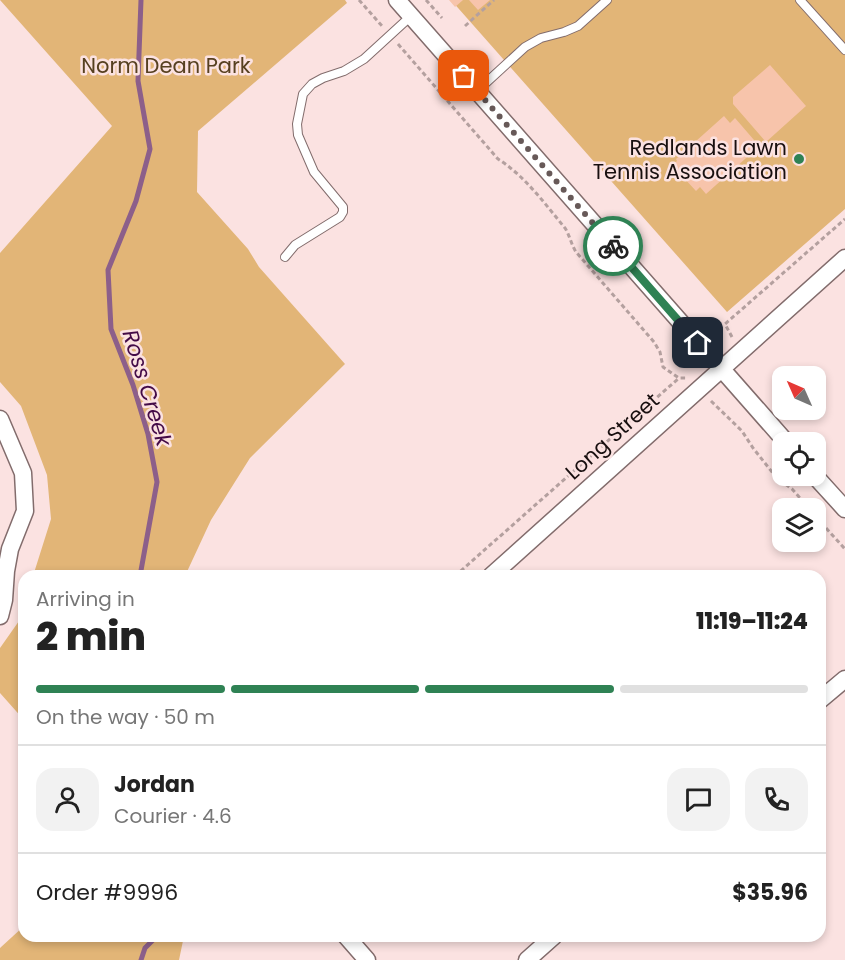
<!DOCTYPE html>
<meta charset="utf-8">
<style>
:root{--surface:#fff;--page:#f2f2f2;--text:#222;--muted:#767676;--line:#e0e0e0;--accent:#2f8254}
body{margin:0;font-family:Poppins,sans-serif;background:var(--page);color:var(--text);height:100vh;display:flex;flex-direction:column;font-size:22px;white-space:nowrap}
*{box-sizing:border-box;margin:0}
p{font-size:20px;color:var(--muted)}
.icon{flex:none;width:33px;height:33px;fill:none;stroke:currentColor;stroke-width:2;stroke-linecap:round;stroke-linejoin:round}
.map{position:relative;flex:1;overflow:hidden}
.panel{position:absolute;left:18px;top:570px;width:808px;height:372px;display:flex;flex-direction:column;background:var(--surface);border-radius:18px;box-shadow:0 3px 9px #0003}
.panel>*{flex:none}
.needle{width:39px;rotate:315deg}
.controls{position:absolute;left:772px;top:366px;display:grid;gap:12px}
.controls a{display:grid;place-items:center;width:54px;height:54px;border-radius:12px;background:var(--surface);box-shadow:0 3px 9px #0003;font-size:30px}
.pin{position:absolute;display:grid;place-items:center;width:51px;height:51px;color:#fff;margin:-26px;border-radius:12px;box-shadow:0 3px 9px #0006}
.courier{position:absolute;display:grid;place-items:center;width:60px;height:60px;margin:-30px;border:4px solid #2f8254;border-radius:50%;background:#fff;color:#222;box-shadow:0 2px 8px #0007}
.overview em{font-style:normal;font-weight:800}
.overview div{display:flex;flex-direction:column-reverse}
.overview{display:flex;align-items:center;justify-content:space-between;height:102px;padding:0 18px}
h1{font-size:39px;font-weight:800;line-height:45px}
.bar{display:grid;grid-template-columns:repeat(4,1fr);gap:9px 6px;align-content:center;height:72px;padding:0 18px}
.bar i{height:8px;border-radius:4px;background:var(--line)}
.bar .current{background:var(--accent)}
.bar p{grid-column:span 4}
.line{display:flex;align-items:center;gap:15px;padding:0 18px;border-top:2px solid var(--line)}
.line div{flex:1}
.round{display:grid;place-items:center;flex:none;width:63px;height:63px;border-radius:18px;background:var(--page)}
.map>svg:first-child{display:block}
.green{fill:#e2b577}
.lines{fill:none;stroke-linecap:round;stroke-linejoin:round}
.stream{stroke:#8c5f8a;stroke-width:5}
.building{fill:#f7c4ab}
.service-casing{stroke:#826c6c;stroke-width:10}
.minor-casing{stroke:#826c6c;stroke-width:19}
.path{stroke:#b4a09f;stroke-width:3;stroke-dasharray:4.5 3;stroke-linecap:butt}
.service{stroke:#fff;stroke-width:8}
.minor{stroke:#fff;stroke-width:16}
.done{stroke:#675958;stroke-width:6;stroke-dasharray:0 10.8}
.route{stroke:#2f8254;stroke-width:8}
.poi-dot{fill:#2f8254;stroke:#fbe2e1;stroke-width:2}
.labels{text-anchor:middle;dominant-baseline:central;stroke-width:5;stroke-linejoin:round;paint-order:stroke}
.park-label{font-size:21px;fill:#574020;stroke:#fbe2e1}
.poi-label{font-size:21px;fill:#180f0f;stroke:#fbe2e1;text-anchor:end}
.street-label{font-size:21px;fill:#180f0f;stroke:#fbe2e1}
.water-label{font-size:22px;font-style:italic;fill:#440b47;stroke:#fbe2e1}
</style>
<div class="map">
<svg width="845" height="960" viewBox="0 0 845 960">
<rect width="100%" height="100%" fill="#fbe2e1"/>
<!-- green -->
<path class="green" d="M0,0H345L347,3L198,131L197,192L248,249L259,267L345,364L250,458L211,520L185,576H33L51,519L47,475L21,406L0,382V253L112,126Z
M451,0H845V209L727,312Z
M24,604V720L0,693V648L19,621Z
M24,926V936H184L179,960H0V948Z"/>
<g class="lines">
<!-- stream -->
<path class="stream" d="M140,576L157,482L148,434L133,385L111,329L108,270L136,201L150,149L138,81L141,0
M141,960L145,948L157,936"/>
</g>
<!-- building -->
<path class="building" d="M449,0H463L455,7Z
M469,0H490L478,10Z
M770,65L806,106L766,142L733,104V97Z
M724,116L730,123L735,118L754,140L749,144L755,150L706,194L700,187L696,191L672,165L677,161L676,159Z"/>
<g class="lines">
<defs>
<path id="service" d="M800,0L845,50
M477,91L525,47L541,38L564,32L578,26L607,0
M285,257L295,245L340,217L343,212V207L314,172L298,135L297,124L303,94L312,84L323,78L344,71L364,59L411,16"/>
<path id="minor" d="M397,0L786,442
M0,419L23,473L25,511L10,549L6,571L4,600L0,616
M815,476L845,509
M491,576L845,258
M820,700L845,679
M346,936L367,960
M527,960L554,936"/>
</defs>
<!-- service casing -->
<use href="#service" class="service-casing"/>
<!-- minor casing -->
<use href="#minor" class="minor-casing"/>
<!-- path -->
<path class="path" d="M359,0L382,26
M426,0L442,18
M465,26L494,0
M398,44L498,159C525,176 545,204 565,228C570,236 571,244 576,252L654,342L660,352L663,367L679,378H687
M732,337L725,324L845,219
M711,401L742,431L753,448L776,477L792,489L809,508
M816,517L845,549
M455,576L679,378"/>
<!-- service -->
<use href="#service" class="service"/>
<!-- minor -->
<use href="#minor" class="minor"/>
</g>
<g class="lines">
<!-- done -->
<path class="done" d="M464,76L613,246"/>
<!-- route -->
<path class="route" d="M613,246L698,343"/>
</g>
<!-- markers -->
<circle class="poi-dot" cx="799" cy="159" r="6"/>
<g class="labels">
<!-- park labels -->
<g class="park-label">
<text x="166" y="65">Norm Dean Park</text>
</g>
<!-- poi labels -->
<g class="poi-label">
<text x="787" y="147">Redlands Lawn<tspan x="787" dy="24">Tennis Association</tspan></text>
</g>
<!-- street labels -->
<g class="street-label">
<text transform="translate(612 436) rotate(-42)">Long Street</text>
</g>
<!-- water labels -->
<g class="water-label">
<text transform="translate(147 388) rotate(73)">Ross Creek</text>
</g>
</g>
</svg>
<div class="controls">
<a><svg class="needle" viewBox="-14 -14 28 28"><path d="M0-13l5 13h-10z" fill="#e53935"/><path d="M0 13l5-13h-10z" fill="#767676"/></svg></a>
<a><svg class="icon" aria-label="locate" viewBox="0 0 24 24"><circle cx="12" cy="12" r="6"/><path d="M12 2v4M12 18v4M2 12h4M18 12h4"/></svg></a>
<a><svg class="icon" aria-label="layers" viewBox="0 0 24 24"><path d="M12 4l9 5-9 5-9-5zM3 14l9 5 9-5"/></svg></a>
</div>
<div class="pin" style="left:464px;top:76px;background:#ea580c"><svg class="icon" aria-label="bag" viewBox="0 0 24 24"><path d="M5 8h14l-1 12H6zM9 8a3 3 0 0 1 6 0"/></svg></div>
<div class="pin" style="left:698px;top:343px;background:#1f2937"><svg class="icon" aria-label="home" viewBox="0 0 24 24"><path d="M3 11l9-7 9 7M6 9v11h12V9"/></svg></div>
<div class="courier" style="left:613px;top:246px"><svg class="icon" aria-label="bike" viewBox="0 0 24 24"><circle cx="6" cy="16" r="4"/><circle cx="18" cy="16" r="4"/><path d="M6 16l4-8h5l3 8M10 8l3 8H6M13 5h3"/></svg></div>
<section class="panel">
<div class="overview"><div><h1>2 min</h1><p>Arriving in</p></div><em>11:19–11:24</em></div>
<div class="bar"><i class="current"></i><i class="current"></i><i class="current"></i><i></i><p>On the way · 50 m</p></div>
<div class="line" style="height:108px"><a class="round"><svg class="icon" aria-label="person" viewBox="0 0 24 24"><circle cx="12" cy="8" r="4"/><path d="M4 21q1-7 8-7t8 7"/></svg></a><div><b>Jordan</b><p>Courier · 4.6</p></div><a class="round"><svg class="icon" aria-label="chat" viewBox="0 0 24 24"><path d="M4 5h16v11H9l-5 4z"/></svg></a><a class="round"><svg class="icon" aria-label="phone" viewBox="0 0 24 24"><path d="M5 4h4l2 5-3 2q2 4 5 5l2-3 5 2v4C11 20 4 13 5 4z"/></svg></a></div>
<div class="line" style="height:78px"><div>Order #9996</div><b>$35.96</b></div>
</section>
</div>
